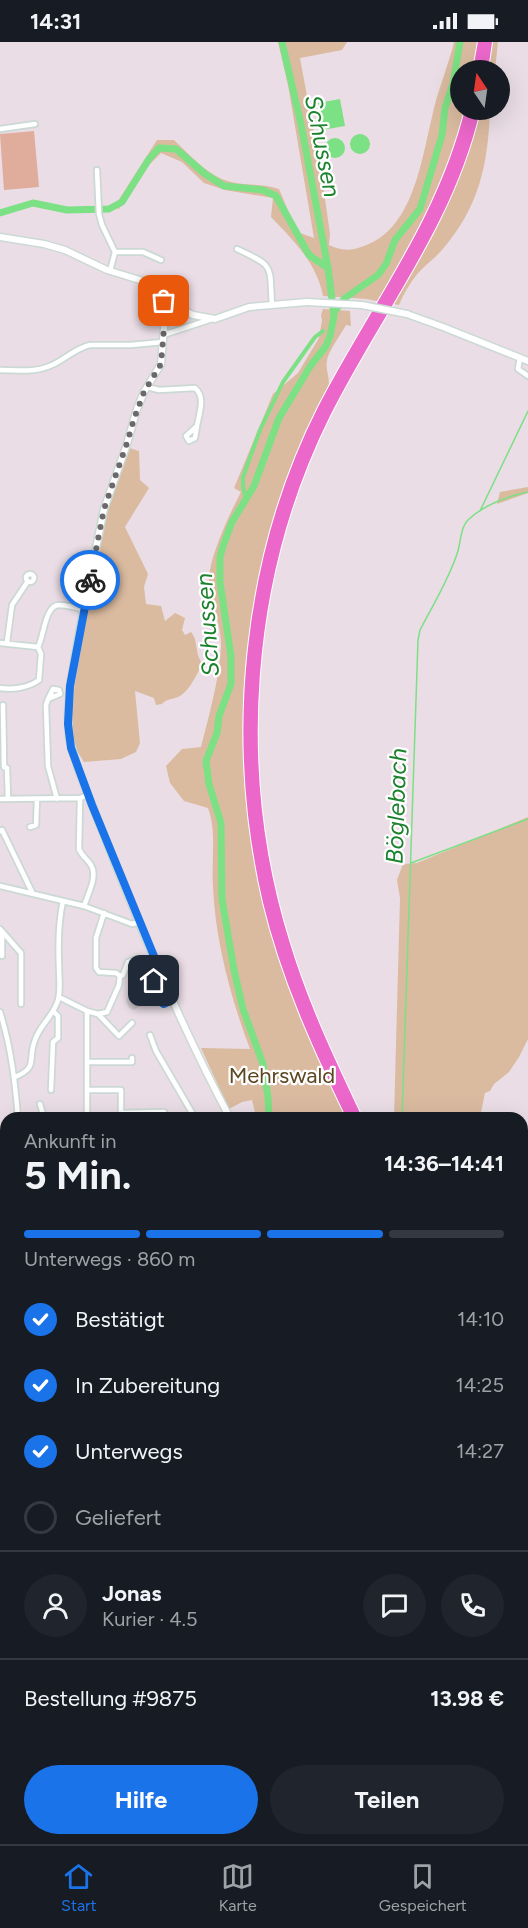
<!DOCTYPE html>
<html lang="de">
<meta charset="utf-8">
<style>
:root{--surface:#171b24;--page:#20242c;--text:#f1f3f6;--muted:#9ea1a6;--line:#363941;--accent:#1a73e8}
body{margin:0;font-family:Figtree,sans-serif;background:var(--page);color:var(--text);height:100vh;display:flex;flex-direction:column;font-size:22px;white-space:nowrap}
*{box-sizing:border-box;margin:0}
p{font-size:20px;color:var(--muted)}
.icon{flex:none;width:33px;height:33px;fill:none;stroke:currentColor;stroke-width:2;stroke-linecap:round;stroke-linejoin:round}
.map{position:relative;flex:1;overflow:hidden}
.side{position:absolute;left:0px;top:1070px;width:528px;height:734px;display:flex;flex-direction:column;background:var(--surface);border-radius:18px 18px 0 0;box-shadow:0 6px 24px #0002}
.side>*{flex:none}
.needle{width:39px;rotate:347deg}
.tools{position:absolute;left:450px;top:18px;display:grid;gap:12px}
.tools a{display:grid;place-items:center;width:60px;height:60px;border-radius:50%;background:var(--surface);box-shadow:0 6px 24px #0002;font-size:30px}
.pin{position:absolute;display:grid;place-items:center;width:51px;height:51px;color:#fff;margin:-26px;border-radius:12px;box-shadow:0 3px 9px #0006}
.courier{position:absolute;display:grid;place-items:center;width:60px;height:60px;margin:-30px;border:4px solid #1a73e8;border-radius:50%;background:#fff;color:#222;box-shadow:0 2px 8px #0007}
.overview em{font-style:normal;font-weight:700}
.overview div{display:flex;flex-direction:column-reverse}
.overview{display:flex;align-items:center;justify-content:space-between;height:102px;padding:0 24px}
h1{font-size:39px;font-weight:700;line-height:45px}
.bar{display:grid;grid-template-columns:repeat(4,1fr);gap:9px 6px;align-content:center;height:72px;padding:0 24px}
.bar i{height:8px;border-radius:4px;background:var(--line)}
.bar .active{background:var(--accent)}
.bar p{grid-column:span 4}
.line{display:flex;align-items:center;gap:15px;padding:0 24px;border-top:2px solid var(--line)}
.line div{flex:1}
.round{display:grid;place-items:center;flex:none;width:63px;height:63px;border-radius:32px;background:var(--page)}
ol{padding:0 24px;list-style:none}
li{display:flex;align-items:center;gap:18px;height:66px}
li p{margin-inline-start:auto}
li .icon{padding:6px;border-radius:50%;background:var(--accent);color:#fff;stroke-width:4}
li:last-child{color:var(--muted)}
li i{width:33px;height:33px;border:3px solid var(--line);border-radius:50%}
.action{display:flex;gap:12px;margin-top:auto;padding:12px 24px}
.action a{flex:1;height:69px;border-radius:36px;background:var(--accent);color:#fff;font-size:24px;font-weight:700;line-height:69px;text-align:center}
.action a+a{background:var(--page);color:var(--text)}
.status{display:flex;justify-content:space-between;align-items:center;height:42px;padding:0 30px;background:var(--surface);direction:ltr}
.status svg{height:16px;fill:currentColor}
.menu{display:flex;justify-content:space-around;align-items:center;height:84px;border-top:2px solid var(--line);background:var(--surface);font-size:16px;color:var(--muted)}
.menu a{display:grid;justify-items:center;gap:3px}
.menu .active{color:var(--accent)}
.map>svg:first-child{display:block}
.green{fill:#dabba0}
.pitch{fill:#e0ac9c}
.plaza{fill:#d7cfd3}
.water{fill:#7ce084}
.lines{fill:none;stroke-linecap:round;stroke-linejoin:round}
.stream{stroke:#7ce084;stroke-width:1.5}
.canal{stroke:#7ce084;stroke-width:4}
.river{stroke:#7ce084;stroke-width:7}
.street-casing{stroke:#cbd9d4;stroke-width:8}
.secondary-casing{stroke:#cbd9d4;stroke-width:9}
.primary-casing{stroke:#fff;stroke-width:10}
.highway-casing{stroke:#fff;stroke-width:10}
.street{stroke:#fff;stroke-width:4.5}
.secondary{stroke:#fff;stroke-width:6}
.primary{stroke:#df6c9d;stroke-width:7}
.highway{stroke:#eb67ca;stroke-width:8}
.secondary-bridge-casing{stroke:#cbd9d4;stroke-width:9;stroke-linecap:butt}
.secondary-bridge{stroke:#fff;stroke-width:6}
.done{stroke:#6d686b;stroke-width:6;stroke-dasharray:0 10.8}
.route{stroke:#1a73e8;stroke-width:8}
.labels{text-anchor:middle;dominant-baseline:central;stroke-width:4.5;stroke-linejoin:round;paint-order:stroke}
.park-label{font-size:22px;fill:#5d4622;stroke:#fff}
.water-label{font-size:24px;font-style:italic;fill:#1c832d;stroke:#fff}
</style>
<div class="status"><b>14:31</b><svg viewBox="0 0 49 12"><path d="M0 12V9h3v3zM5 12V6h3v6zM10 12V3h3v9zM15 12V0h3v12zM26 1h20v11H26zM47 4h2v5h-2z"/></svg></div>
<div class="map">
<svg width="528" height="1802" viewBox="0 0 528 1802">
<rect width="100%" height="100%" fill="#eadde5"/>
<!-- green -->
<path class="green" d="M278,0H347L342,8L300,16L322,136L330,192L329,203C341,209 351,209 364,204C413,187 421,120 432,75C437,50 448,25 454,0H498L495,28H460V68H490C488,123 479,166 441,209C435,216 428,221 421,228C413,236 403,252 399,263L366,257L323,254C317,221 293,198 271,175L273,156L225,148L204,141L182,120L161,111L150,122L118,168V159L157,98H174C190,113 209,135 231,140C247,144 263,141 279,147L297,190L314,196L288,43Z
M323,267L350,269L351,284L346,283C341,292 328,310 327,319C325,328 331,337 328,346C321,364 310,381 302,399C290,426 281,456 272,484C232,619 233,770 275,904C294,964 319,1020 346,1075H256L252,1058L242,1060L229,1067L201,1006L250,1007C231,957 215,898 213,844C211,818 217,790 208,766L184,759L170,741L166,724L182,707L201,705C209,673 219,639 221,605C222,585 211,562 209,542C207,519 230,471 241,450L234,446L273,352L298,331L319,296L322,278L321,273Z
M126,405L139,409L140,438L149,446L125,485L148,532L144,545L146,562L161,564L165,579L175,571L185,576L182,588L185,593L191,590C199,599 194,612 203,622C196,632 191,647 180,654C173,658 167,656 162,662L156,663L154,656L135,649L140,701L136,710L121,717L84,720L69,696L68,661L104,467Z
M528,445V451L497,462L500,450Z
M528,775V997L519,1015L509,1030L494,1042L490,1049L485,1051L480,1075H394L400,856L397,838L403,822L417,821Z
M528,1125V1150L522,1155V1131Z
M522,1320H528V1802H526L522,1772Z
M6,1389V1455L0,1462V1395Z
M0,1500V1528L6,1530V1558H0Z"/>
<!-- pitch -->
<path class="pitch" d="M34,89L39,145L4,148L0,92Z"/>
<!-- plaza -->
<path class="plaza" d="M142,935L145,943L144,945L137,946L134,952L140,964L134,968L129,966L126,958L133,945V939Z"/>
<!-- water -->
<path class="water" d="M340,57L345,84L322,88L318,61Z
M350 102a10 10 0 1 1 20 0a10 10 0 1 1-20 0Z
M325 106a10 10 0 1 1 20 0a10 10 0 1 1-20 0Z
M522,1551L528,1602V1640L522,1615Z"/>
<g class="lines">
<!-- stream -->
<path class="stream" d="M480,469L528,369
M411,821L528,777
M402,1076L418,598L420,588C433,563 448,539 457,512C461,501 460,485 469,477C484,463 508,454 528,450
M0,1428L6,1425
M436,1802V1797"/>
<!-- canal -->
<path class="canal" d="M246,457L243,445V435L260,388L283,340L315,295L323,289"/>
<!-- river -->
<path class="river" d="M0,171L33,161L67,168L109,167L122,160L149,117L159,106L176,107L205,132L224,144L263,148L276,154L309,213L328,226
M334,270L345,256L378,233L386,222L395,198L420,167L442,93L445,66L453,42L460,0
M269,1076L268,1055L263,1022L243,967L234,928L222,857L221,781L209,742L206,719L217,691L219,674L231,642V614L220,540V515L223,504L232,480L254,444L279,376L311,323L326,304L330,294L334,274L328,226L301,82L282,0
M522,1140L528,1131"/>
<defs>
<path id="street" d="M0,87L35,82
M97,128L99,172L102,183L115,210L110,229
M237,207C276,225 269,223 272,263
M115,210H143L161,218
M163,293L212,277
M520,316L518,327L528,334
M0,328C18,328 35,331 52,323C65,317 76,306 90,303H131L163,300
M147,345L159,348L195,346C206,355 199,372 197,384L186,394L189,399L195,396L197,384
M26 536a4 4 0 1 1 8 0a4 4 0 1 1-8 0Z
M7,600L12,563L28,539
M0,601L38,605
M0,646C12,648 28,646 39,638L41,612L38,605C44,594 45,563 59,563C67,563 76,566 84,567
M48,657L53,647L59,648L60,652L48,657L46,663L48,724L57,757
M3,663L4,725L7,726L8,757
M80,756L79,807C82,814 87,817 91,823C98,834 88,852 84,864
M0,757L80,756L88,753
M30,785L36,783L37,757
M0,789L2,788L32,850
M0,844L84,864L132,882L140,880
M104,871L96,896V926L99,930L116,931L120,934
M0,887L21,911V962
M2,914V890
M59,955L87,969V1076
M87,969L98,972L107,970L119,943L120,934L123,933L128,920L136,917L146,919L154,939L151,944L156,957L164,962L172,958
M0,970C11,1005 15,1039 18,1076
M98,972L119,994L132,981
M150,993L156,1009L195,1076
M88,1020H132V1016
M15,1035C39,1025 27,1018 35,998C40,983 54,973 58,958C61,947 59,935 59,925C58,902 58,881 63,859
M51,1048L53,1000L58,996V974L54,970
M87,1048H121V1076
M40,1062L44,1076
M121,1071L164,1070
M0,1104L6,1108
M0,1291L6,1288
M0,1575L6,1573
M505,1802L507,1797"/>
<path id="secondary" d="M0,195L44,202L65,208L107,228L143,239L158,250L164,259L165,274L161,322L144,350L137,367L126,405L104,467L82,574L70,644L68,672L69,696L78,727C124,845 170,964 230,1076
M164,259L193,273L215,277L249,265L307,260
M407,272L443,285L528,319"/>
<path id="primary" d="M522,1647L528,1650"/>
<path id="highway" d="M477,28L482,0
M484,28L488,0
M351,1076C317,1006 285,935 267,860C229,697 246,516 322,366C374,265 441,181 469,68
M358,1076C331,1019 304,962 286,902C232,730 246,533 327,371C378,269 450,181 476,68
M522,1608L528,1610
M447,1802L448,1797
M454,1802L455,1797"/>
</defs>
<!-- street casing -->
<use href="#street" class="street-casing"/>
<!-- secondary casing -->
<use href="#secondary" class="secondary-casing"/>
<!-- primary casing -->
<use href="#primary" class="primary-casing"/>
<!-- highway casing -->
<use href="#highway" class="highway-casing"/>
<!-- street -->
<use href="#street" class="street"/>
<!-- secondary -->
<use href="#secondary" class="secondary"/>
<!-- primary -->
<use href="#primary" class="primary"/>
<!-- highway -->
<use href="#highway" class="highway"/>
<defs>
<path id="secondary-bridge" d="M307,260L362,263L407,272"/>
</defs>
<!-- secondary-bridge casing -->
<use href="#secondary-bridge" class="secondary-bridge-casing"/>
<!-- secondary-bridge -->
<use href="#secondary-bridge" class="secondary-bridge"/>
</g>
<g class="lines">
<!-- done -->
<path class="done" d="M90,538L104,467L127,401L134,377L144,350L161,322L165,274L164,259"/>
<!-- route -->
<path class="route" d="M90,538L70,644L68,682L71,706L92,763L172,958L164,962L156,957L152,944L154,939"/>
</g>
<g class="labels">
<!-- park labels -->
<g class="park-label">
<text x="282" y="1033">Mehrswald</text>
</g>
<!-- water labels -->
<g class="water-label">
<text transform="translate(323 104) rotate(79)">Schussen</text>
<text transform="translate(207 583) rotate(-94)">Schussen</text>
<text transform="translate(396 764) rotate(-88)">Böglebach</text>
</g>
</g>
</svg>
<div class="tools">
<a><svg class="needle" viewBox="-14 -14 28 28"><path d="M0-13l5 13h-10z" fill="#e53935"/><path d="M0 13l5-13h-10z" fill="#9ea1a6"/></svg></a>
</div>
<div class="pin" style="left:164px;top:259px;background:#ea580c"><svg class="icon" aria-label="bag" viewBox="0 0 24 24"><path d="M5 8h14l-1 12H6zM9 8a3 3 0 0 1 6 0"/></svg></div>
<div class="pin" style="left:154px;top:939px;background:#1f2937"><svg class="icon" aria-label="home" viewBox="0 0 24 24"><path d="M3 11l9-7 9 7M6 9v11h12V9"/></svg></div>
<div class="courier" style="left:90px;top:538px"><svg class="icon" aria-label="bike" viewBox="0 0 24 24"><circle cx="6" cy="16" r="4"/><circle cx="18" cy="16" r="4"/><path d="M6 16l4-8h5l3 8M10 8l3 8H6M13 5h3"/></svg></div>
<section class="side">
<div class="overview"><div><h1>5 Min.</h1><p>Ankunft in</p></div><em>14:36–14:41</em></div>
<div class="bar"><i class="active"></i><i class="active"></i><i class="active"></i><i></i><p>Unterwegs · 860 m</p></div>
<ol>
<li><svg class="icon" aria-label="check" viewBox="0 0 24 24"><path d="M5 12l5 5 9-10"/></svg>Bestätigt<p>14:10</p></li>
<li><svg class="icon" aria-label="check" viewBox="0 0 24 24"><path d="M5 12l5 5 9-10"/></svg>In Zubereitung<p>14:25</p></li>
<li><svg class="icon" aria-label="check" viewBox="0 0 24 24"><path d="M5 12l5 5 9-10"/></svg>Unterwegs<p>14:27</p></li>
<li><i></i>Geliefert</li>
</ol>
<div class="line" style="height:108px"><a class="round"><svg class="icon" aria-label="person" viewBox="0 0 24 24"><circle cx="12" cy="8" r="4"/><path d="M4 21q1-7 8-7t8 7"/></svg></a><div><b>Jonas</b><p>Kurier · 4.5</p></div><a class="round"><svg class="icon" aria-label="chat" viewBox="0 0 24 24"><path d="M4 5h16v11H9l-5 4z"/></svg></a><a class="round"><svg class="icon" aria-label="phone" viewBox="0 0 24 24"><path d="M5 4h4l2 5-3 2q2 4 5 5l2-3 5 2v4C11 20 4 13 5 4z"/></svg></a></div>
<div class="line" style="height:78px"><div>Bestellung #9875</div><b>13.98 €</b></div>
<div class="action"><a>Hilfe</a><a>Teilen</a></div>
</section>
</div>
<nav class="menu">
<a class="active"><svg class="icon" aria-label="home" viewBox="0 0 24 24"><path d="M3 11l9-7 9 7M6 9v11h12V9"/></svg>Start</a>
<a><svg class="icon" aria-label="map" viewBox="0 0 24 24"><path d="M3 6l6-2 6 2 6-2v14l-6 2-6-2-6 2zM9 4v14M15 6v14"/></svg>Karte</a>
<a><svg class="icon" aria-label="saved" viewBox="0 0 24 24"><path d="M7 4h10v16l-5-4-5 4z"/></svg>Gespeichert</a>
</nav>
